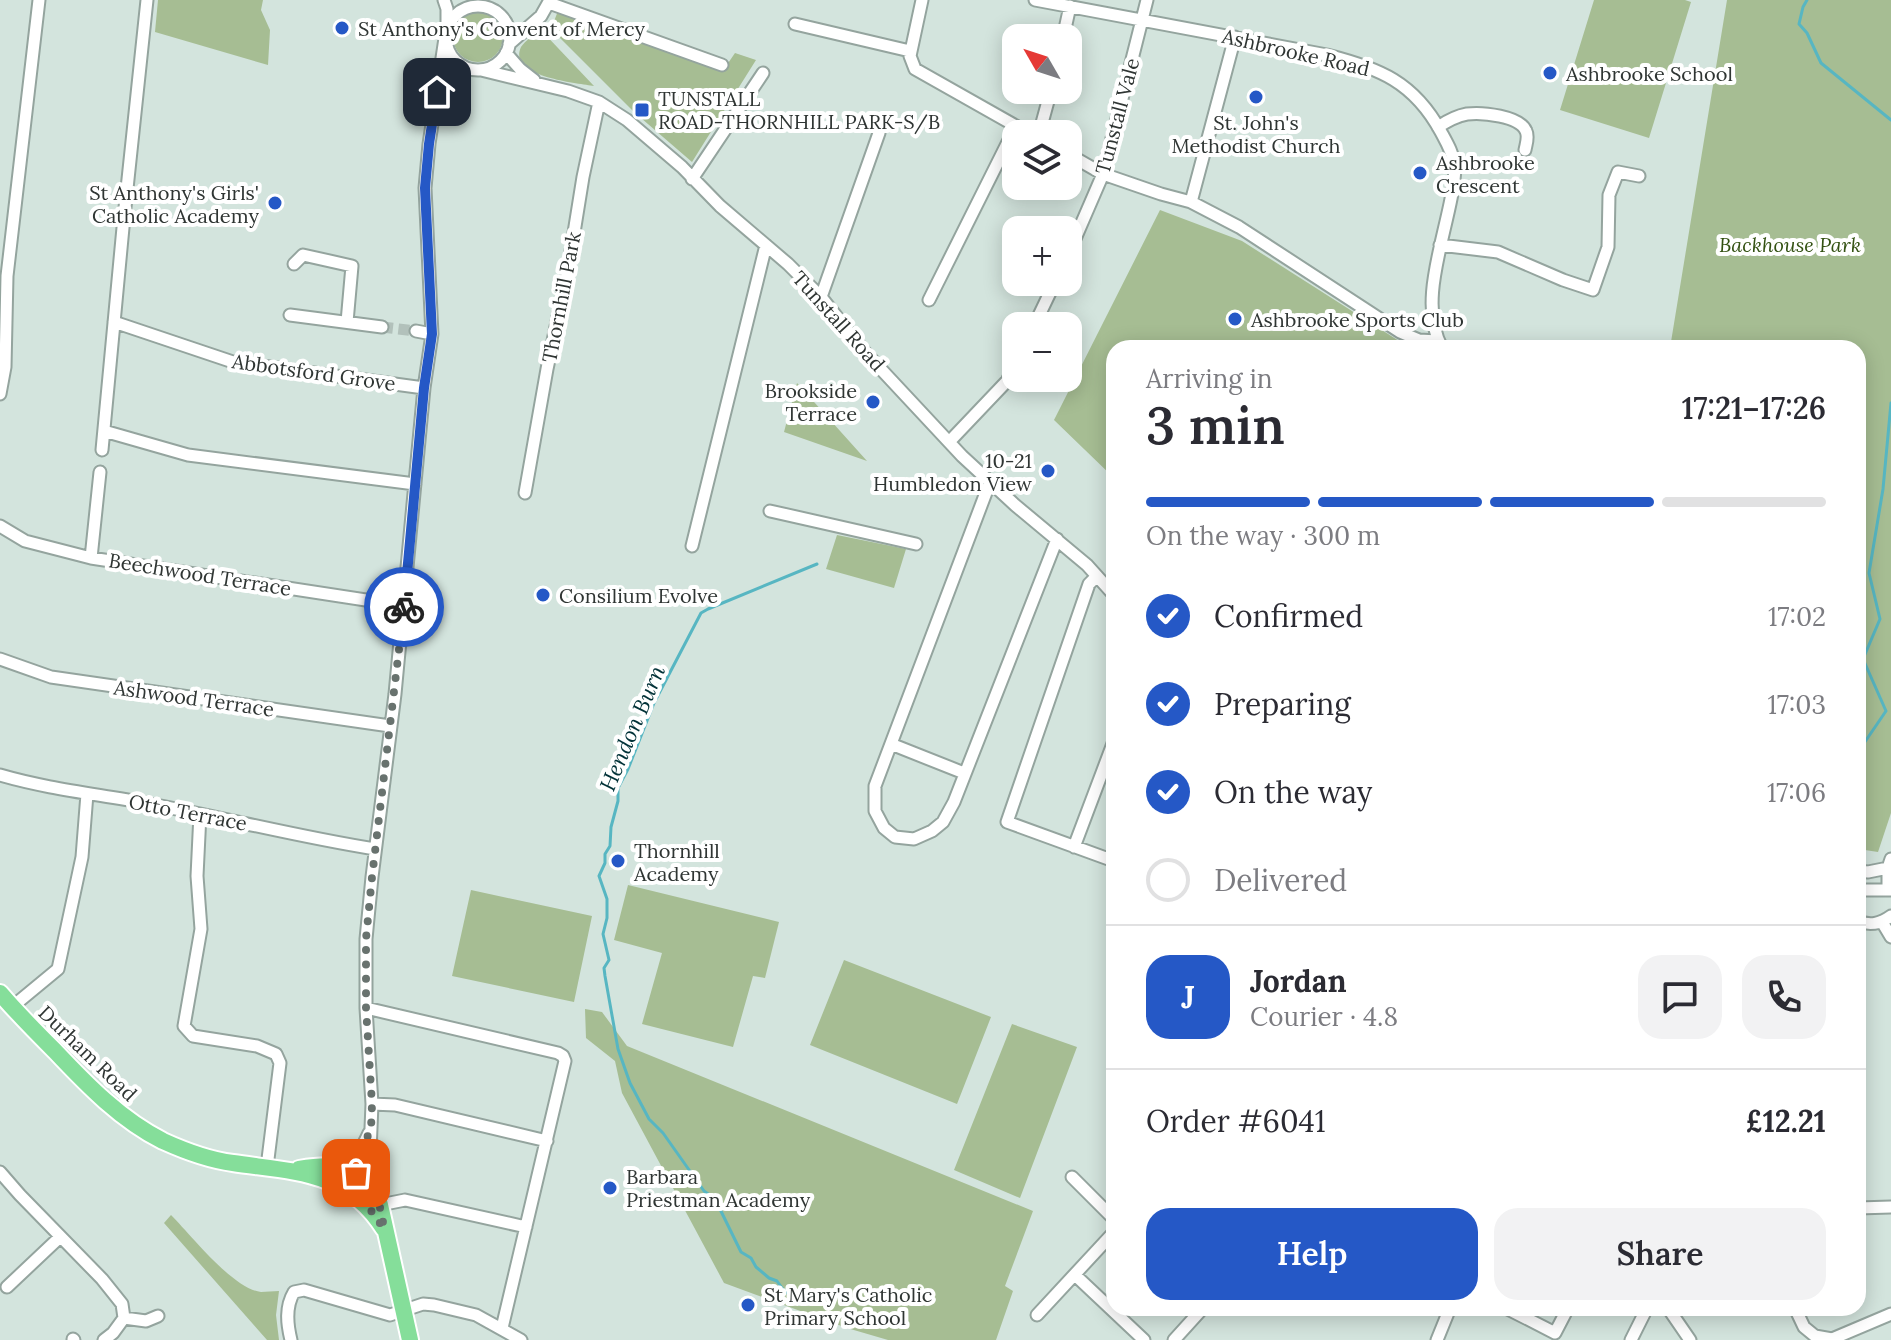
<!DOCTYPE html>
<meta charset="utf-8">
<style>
:root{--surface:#fff;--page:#f2f2f3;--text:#2b2b33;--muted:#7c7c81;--line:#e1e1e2;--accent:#2558c6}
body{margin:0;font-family:Lora,serif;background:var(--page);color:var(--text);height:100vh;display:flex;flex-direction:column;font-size:30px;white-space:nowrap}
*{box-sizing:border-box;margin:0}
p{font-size:26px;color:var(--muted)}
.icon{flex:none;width:44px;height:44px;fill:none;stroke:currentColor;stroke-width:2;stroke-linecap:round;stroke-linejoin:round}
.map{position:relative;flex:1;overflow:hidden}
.side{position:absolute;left:1106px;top:340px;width:760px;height:976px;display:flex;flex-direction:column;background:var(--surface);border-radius:24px;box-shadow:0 4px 20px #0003}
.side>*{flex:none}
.needle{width:52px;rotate:309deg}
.controls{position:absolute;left:1002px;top:24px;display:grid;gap:16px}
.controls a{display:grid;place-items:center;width:80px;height:80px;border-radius:16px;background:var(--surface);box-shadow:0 4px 20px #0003;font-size:40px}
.pin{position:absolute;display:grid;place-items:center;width:68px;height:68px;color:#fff;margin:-34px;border-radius:16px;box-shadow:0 4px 12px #0006}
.courier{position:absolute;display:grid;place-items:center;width:80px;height:80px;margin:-40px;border:6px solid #2558c6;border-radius:50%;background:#fff;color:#222;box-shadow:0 2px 10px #0007}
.overview em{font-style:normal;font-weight:600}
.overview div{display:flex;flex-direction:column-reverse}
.overview{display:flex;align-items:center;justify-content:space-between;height:136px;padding:0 40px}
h1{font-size:52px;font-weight:600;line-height:60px}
.bar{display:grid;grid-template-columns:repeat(4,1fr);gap:12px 8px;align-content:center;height:96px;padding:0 40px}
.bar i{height:10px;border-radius:6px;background:var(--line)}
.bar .on{background:var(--accent)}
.bar p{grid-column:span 4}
.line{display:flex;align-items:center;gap:20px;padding:0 40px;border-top:2px solid var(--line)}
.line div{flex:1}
.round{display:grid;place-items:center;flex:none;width:84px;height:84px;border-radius:24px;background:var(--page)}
ol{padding:0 40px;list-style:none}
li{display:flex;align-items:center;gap:24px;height:88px}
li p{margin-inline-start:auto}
li .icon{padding:8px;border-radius:50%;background:var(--accent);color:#fff;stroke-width:4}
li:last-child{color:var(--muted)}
li i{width:44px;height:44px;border:4px solid var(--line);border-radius:50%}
.action{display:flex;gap:16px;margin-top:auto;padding:16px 40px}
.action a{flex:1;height:92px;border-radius:24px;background:var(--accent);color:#fff;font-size:32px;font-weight:600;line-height:92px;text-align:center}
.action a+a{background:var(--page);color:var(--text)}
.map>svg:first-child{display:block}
.green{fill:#a6bd93}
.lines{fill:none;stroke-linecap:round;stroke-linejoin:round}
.stream{stroke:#57b6c2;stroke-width:3}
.minor-tunnel{stroke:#b2c1bb;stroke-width:11;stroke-dasharray:11 5.5;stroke-linecap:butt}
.minor-casing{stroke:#94a49e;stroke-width:15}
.highway-casing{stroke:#fff;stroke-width:20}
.minor{stroke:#fff;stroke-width:11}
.highway{stroke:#85de9a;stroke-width:16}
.done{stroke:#68726e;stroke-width:8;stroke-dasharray:0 14.4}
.route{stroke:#2558c6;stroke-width:10}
.poi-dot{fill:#2558c6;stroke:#fff;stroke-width:3}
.labels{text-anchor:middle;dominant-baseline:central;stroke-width:8;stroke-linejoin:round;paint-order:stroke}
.poi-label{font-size:20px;fill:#2f3533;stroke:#fff;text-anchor:start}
.street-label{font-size:20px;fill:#2f3533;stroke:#fff}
.park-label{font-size:20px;font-style:italic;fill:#335112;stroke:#fff}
.water-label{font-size:22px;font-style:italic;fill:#023238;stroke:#fff}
</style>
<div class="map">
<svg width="1891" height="1340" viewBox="0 0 1891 1340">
<rect width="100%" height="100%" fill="#d3e4dd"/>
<!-- green -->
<path class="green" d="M158,0H263L261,10L270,30L268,65L155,32Z
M1594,0H1685L1691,2L1649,138L1560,110Z
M1727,0H1891V813L1878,852L1865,850L1858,852V348H1670Z
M558,11L722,72L735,53L756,60L692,162L634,112L551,29Z
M453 37a25 25 0 1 1 50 0a25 25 0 1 1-50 0Z
M540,29L594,86C577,83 507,77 521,47C525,41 535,34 540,29Z
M1160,210L1242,241L1410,348H1114V478L1054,420Z
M797,383L867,461L784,432Z
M837,535L906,549L894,588L826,569Z
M628,885L779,922L765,978L753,976L733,1047L642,1024L662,953L614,940Z
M471,890L592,916L574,1002L452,976Z
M844,960L991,1017L957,1104L810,1045Z
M585,1009L602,1012L627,1046L1033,1211L1005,1286L1013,1291L996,1340H888L847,1328L724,1283L622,1093L615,1061L586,1038Z
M1012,1024L1077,1047L1020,1198L954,1170Z
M171,1215C191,1235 233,1289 261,1292C266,1292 273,1291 279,1291L276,1315L279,1340H267L164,1223Z"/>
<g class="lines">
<!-- stream -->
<path class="stream" d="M1807,0L1803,7L1799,24L1807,33L1821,63L1891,120
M1858,752L1886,711L1863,659L1880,619L1869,573L1883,489L1891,403
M799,1304L782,1288L777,1281L769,1278L756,1267L751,1258L741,1252L715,1199L704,1191L663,1133L649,1119L630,1083L618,1049L605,976L604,968L609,960L603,934L607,918V899L599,876L605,863V854L610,846L611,827L618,801V788L628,769L654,703L701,613L708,609L817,564"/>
<!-- minor-tunnel -->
<path class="minor-tunnel" d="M382,327L416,331"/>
<defs>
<path id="minor" d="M444,0L447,9V27
M922,0L910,56L915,69L1030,134
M1035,0L1327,55C1379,68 1414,82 1441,132C1447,143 1453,153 1455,166C1454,221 1414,296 1442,348
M549,3L722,65
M446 38a32 32 0 1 1 64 0a32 32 0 1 1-64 0Z
M795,24L910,51
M1063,38L1070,6
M509,44L541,16L550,0
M506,53L520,69L534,80
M481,70L568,91L599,102L627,120L682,167L720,206L788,264L821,297L864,351L962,456L1015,505L1087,565L1114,595
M439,89C446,76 455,69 469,69
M1438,127C1447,121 1456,116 1467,114C1482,112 1520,116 1526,131C1529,137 1526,144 1525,150
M1039,134L1051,90
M1068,154L1103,174L1161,194L1191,202L1239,227L1400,332L1419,340L1438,341
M692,179L763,73
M1191,202L1235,37
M1440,245L1498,252L1563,280L1593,290L1608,247L1609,195L1618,172L1639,176
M1068,255L1103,174L1147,0
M294,264L303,255L352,266L347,322
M821,297L879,133
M929,300L1016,126
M290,315L382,327
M114,322L233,362L424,388
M1034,326L1055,282
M416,331L432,334
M0,394L5,367L7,276L39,0
M104,431L188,455L415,484
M949,442L1007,381L1016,363
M102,450L124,217L147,0
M990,482L875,786V811L884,828L895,837L914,839L932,831L943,822L954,802L1057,539
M525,493L547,369L568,270L583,177L599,102
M770,511L916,544
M0,526L25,541L91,558L405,606
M692,546L766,245
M91,558L100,472
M1097,576L1089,584L1007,822L1114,861
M0,659L51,677L390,726
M891,744L964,773
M0,775C48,789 97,794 145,803C222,817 298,837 375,849
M200,814L197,876L201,929L184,1026L193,1036L257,1046L276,1054L280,1063L267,1167
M1074,847L1114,741
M1858,871L1868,872L1888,868
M1858,890H1891
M1888,890V868L1891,859
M1858,921C1870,926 1880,924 1891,916
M1882,922L1891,937
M12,1007L58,969L82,857L87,794
M366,1008L558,1053L563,1056L565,1061L502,1328
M372,1104L395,1105L547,1141
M0,1172L20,1195L102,1279L122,1304L124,1318L113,1333L104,1340
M1072,1177L1114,1219
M363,1178L370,1152L372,1104L366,1008V939L372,877L395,694L424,388L432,334L425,188L429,144L445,38
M358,1198C342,1174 359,1156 369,1133
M380,1205L405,1200L526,1227
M1858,1208L1891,1207
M1075,1275L1144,1340
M7,1287L60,1237
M1506,1308L1555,1333L1568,1308
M1668,1308L1690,1340
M1795,1308L1804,1327L1815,1336L1832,1339L1891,1314
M1037,1315L1114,1232
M124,1318L146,1321L158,1316
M73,1339L74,1340
M291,1340C287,1324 285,1307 294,1292L304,1290L390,1315L423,1304L434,1305L476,1315L521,1340
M1174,1340L1203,1308
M1437,1340L1450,1308
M1631,1340L1647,1308"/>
<path id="highway" d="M0,993C17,1013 36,1032 55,1051C87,1085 121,1120 163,1141C185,1151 209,1160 233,1163C293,1172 347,1170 384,1229
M299,1169C334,1163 368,1163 380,1205L410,1340"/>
</defs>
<!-- minor casing -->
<use href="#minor" class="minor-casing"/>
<!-- highway casing -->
<use href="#highway" class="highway-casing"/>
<!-- minor -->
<use href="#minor" class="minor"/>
<!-- highway -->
<use href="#highway" class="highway"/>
</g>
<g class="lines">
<!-- done -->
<path class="done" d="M356,1173C377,1190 380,1202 384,1229L373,1213L356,1195L351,1185L350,1174L371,1129L372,1104L366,1008V939L372,877L404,607"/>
<!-- route -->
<path class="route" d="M404,607L424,388L432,334L425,188L429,144L437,92"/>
</g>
<!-- markers -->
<g class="poi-dot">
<circle cx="342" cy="28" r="8"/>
<circle cx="1550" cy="73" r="8"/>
<circle cx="1256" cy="97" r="8"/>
<rect x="634" y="102" width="16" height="16" rx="4"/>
<circle cx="1420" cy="173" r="8"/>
<circle cx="275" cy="203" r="8"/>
<circle cx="1235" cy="319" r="8"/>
<circle cx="873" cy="402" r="8"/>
<circle cx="1048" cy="471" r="8"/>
<circle cx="543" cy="595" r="8"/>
<circle cx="618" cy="861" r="8"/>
<circle cx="610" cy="1188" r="8"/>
<circle cx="748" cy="1305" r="8"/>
</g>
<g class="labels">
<!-- poi labels -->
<g class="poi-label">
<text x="358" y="28">St Anthony's Convent of Mercy</text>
<text x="1566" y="73">Ashbrooke School</text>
<text x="658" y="98">TUNSTALL<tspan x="658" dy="23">ROAD-THORNHILL PARK-S/B</tspan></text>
<text x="1256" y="122" text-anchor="middle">St. John's<tspan x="1256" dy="23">Methodist Church</tspan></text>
<text x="1436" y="162">Ashbrooke<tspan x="1436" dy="23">Crescent</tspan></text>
<text x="259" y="192" text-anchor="end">St Anthony's Girls'<tspan x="259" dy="23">Catholic Academy</tspan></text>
<text x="1251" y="319">Ashbrooke Sports Club</text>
<text x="857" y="390" text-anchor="end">Brookside<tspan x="857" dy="23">Terrace</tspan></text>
<text x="1032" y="460" text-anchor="end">10-21<tspan x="1032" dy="23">Humbledon View</tspan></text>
<text x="559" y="595">Consilium Evolve</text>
<text x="634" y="850">Thornhill<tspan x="634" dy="23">Academy</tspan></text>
<text x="626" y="1176">Barbara<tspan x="626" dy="23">Priestman Academy</tspan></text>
<text x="764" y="1294">St Mary's Catholic<tspan x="764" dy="23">Primary School</tspan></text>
</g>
<!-- street labels -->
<g class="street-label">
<text transform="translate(1296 52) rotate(13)">Ashbrooke Road</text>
<text transform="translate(1117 116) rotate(-75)">Tunstall Vale</text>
<text transform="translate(561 297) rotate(-79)">Thornhill Park</text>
<text transform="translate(839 321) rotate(48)">Tunstall Road</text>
<text transform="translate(314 372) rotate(8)">Abbotsford Grove</text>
<text transform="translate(200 574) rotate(9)">Beechwood Terrace</text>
<text transform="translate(194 698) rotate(8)">Ashwood Terrace</text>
<text transform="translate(188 812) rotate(11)">Otto Terrace</text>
<text transform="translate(88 1053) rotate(44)">Durham Road</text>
</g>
<!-- park labels -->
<g class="park-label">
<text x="1790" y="244">Backhouse Park</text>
</g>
<!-- water labels -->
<g class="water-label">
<text transform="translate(632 728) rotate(-67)">Hendon Burn</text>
</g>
</g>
</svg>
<div class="controls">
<a><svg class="needle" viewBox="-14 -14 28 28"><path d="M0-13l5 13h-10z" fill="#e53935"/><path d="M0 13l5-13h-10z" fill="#7c7c81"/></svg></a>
<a><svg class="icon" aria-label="layers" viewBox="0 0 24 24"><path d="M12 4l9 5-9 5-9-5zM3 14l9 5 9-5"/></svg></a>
<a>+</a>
<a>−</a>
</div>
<div class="pin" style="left:356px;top:1173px;background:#ea580c"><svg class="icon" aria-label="bag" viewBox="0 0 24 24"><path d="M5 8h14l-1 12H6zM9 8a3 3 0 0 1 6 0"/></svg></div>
<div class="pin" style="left:437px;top:92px;background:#1f2937"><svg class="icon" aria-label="home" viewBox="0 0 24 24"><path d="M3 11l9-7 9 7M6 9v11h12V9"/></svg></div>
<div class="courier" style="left:404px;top:607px"><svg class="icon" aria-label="bike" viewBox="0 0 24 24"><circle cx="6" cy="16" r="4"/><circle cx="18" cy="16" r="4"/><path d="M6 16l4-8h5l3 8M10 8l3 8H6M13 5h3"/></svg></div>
<section class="side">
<div class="overview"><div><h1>3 min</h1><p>Arriving in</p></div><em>17:21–17:26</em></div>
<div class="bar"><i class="on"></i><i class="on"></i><i class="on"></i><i></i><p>On the way · 300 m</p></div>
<ol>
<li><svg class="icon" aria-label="check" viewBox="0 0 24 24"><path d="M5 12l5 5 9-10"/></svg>Confirmed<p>17:02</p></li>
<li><svg class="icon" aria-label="check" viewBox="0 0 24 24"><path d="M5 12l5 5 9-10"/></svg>Preparing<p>17:03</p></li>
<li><svg class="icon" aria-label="check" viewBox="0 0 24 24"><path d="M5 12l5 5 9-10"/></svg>On the way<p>17:06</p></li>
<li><i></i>Delivered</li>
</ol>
<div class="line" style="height:144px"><b class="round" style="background:var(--accent);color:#fff">J</b><div><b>Jordan</b><p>Courier · 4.8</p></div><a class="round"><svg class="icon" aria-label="chat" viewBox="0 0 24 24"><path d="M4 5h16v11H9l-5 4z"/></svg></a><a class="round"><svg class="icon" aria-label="phone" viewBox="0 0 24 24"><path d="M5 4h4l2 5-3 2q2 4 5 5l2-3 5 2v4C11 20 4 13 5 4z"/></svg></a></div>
<div class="line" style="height:104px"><div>Order #6041</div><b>£12.21</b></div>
<div class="action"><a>Help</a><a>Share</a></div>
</section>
</div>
